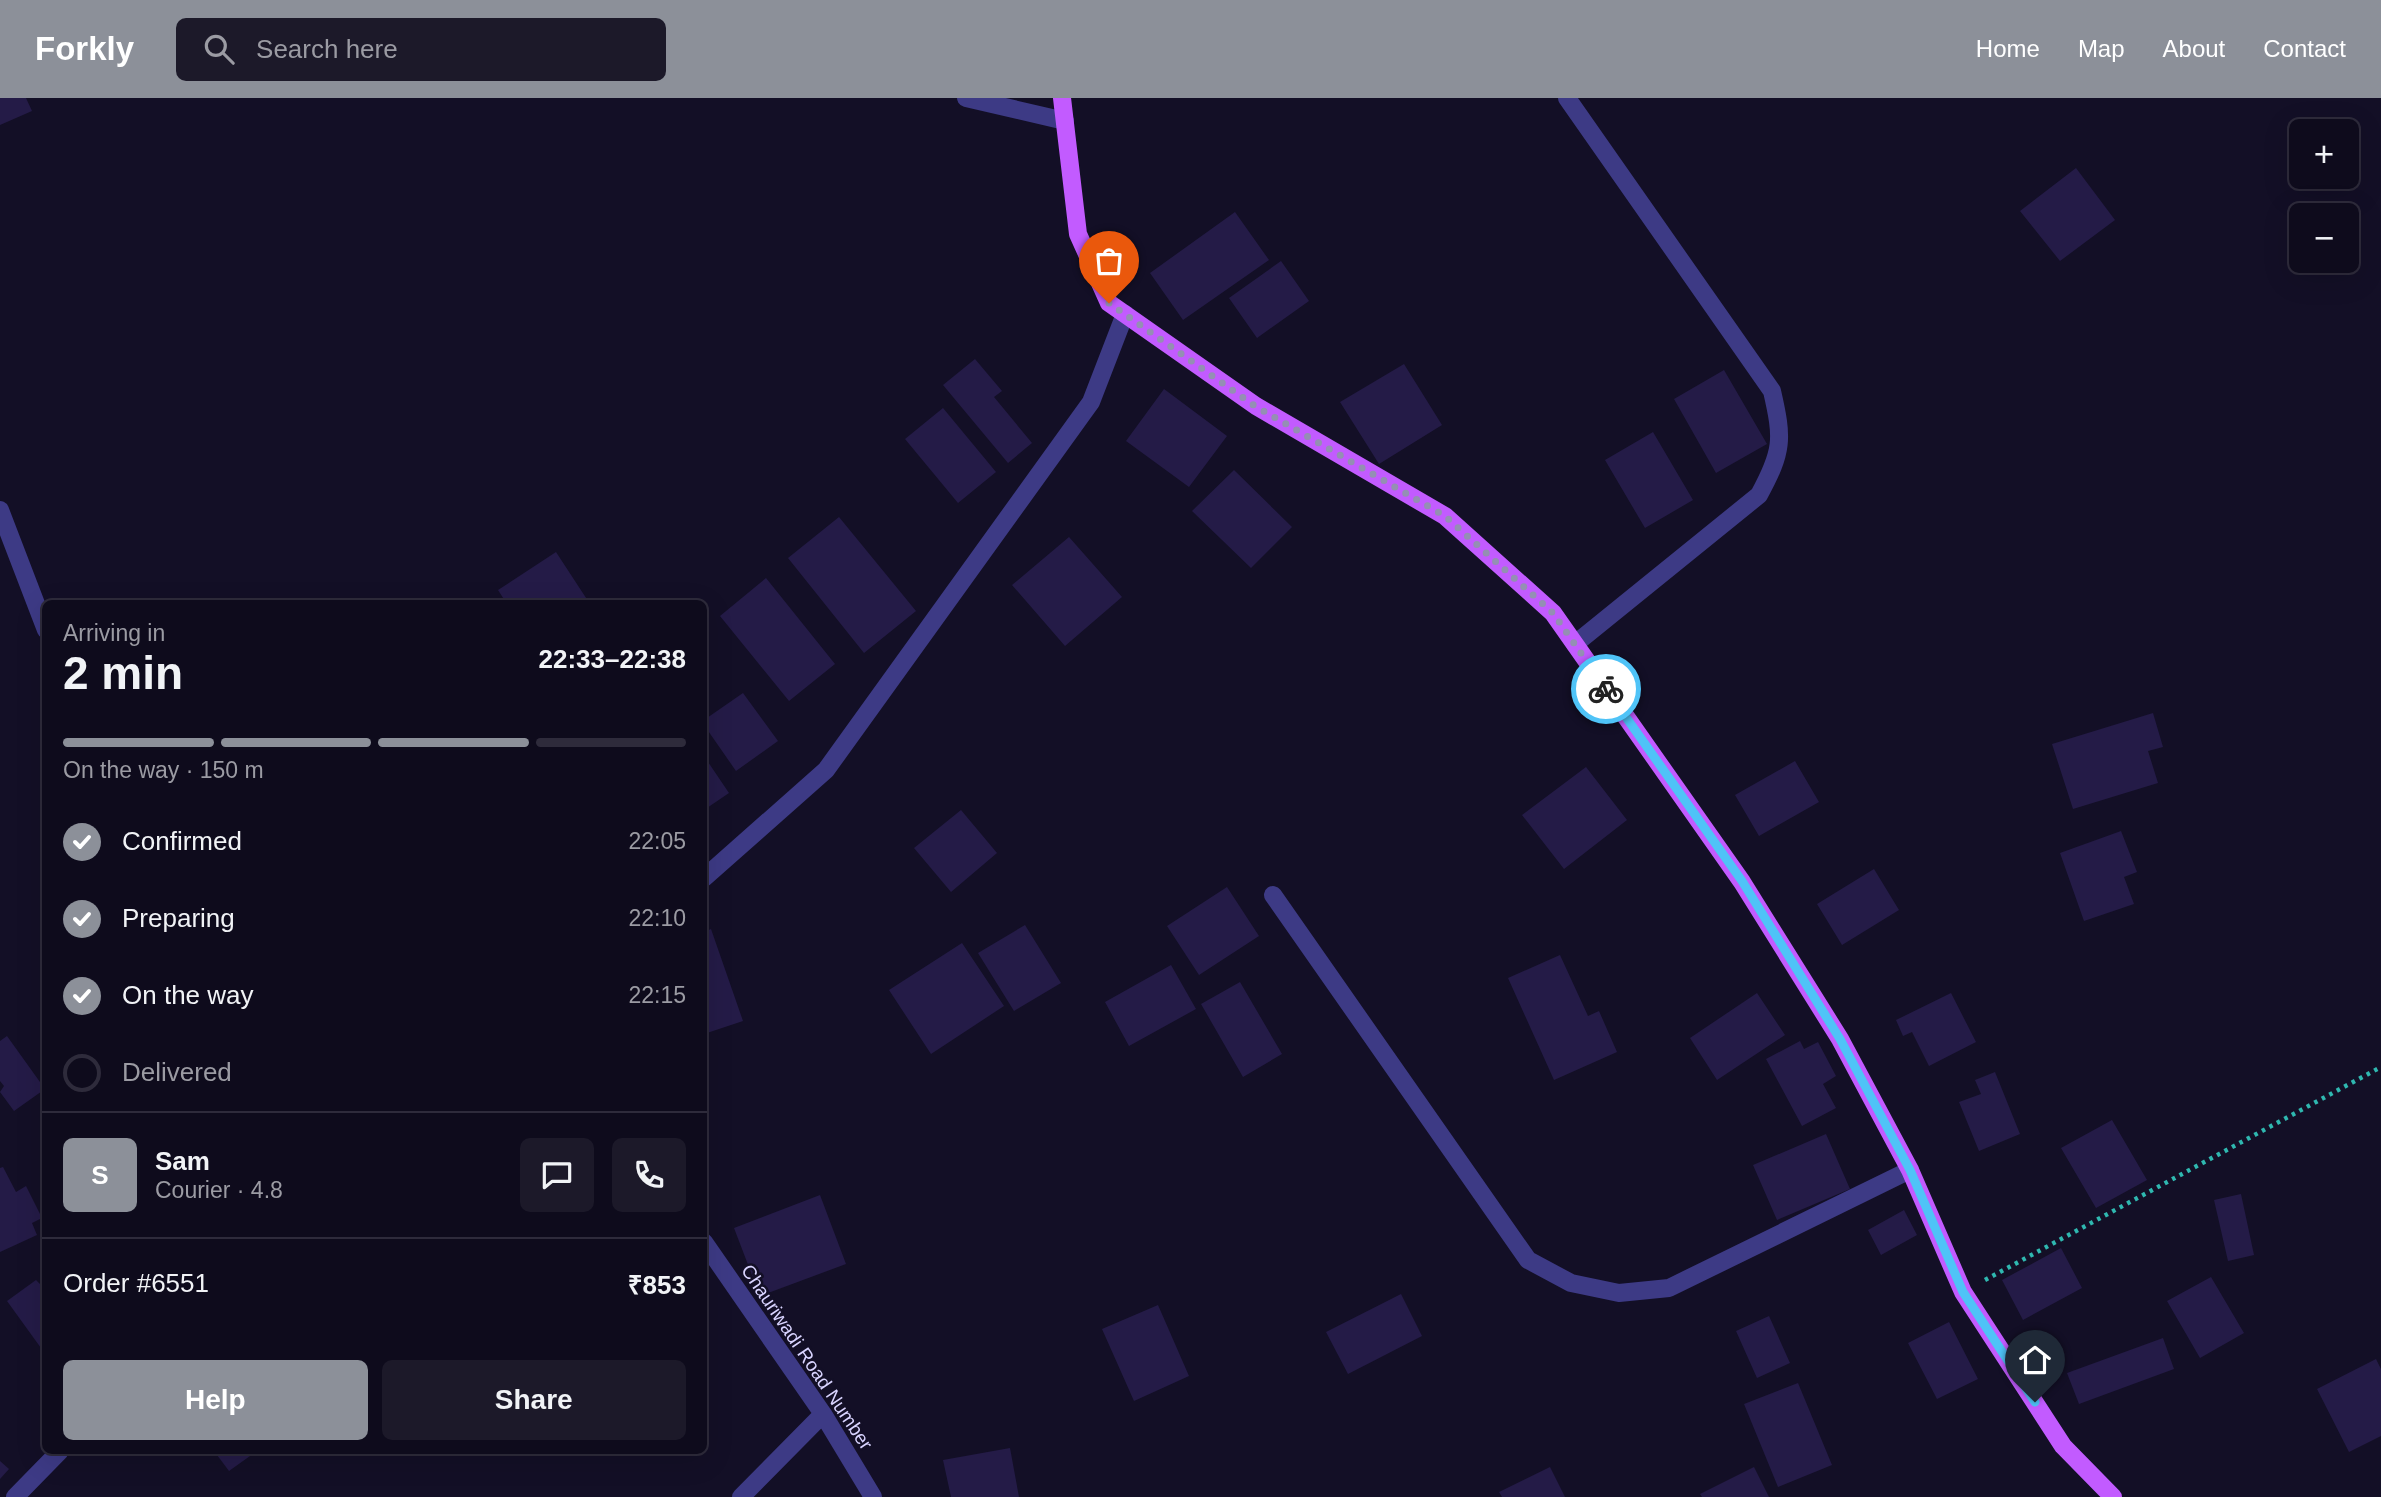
<!DOCTYPE html>
<meta charset="utf-8">
<style>
:root{--surface:#0e0b1c;--page:#1c1929;--text:#f1f3f6;--muted:#9b9ba3;--line:#2e2b3b;--accent:#8c9099}
body{margin:0;font-family:Arial,sans-serif;background:var(--page);color:var(--text);height:100vh;display:flex;flex-direction:column;font-size:26px;white-space:nowrap}
*{box-sizing:border-box;margin:0}
p{font-size:23px;color:var(--muted)}
.icon{flex:none;width:38px;height:38px;fill:none;stroke:currentColor;stroke-width:2;stroke-linecap:round;stroke-linejoin:round}
.map{position:relative;flex:1;overflow:hidden}
.sheet{position:absolute;left:42px;top:502px;width:665px;height:854px;display:flex;flex-direction:column;background:var(--surface);border-radius:10px;box-shadow:0 7px 28px #0002,0 0 0 2px var(--line)}
.sheet>*{flex:none}
.controls{position:absolute;left:2289px;top:21px;display:grid;gap:14px}
.controls a{display:grid;place-items:center;width:70px;height:70px;border-radius:10px;background:var(--surface);box-shadow:0 7px 28px #0002,0 0 0 2px var(--line);font-size:35px}
.pin{position:absolute;display:grid;place-items:center;width:60px;height:60px;color:#fff;margin:-72px -30px;border-radius:50% 50% 50% 0;rotate:-45deg;box-shadow:0 0 7px #0007}
.pin .icon{rotate:45deg}
.courier{position:absolute;display:grid;place-items:center;width:70px;height:70px;margin:-35px;border:5px solid #4fc3f7;border-radius:50%;background:#fff;color:#222;box-shadow:0 2px 9px #0007}
.head em{font-style:normal;font-weight:700}
.head div{display:flex;flex-direction:column-reverse}
.head{display:flex;align-items:center;justify-content:space-between;height:119px;padding:0 21px}
h1{font-size:46px;font-weight:700;line-height:52px}
.bar{display:grid;grid-template-columns:repeat(4,1fr);gap:10px 7px;align-content:center;height:84px;padding:0 21px}
.bar i{height:9px;border-radius:5px;background:var(--line)}
.bar .active{background:var(--accent)}
.bar p{grid-column:span 4}
.line{display:flex;align-items:center;gap:18px;padding:0 21px;border-top:2px solid var(--line)}
.line div{flex:1}
.round{display:grid;place-items:center;flex:none;width:74px;height:74px;border-radius:10px;background:var(--page)}
ol{padding:0 21px;list-style:none}
li{display:flex;align-items:center;gap:21px;height:77px}
li p{margin-inline-start:auto}
li .icon{padding:7px;border-radius:50%;background:var(--accent);color:#fff;stroke-width:4}
li:last-child{color:var(--muted)}
li i{width:38px;height:38px;border:4px solid var(--line);border-radius:50%}
.cta{display:flex;gap:14px;margin-top:auto;padding:14px 21px}
.cta a{flex:1;height:80px;border-radius:10px;background:var(--accent);color:#fff;font-size:28px;font-weight:700;line-height:80px;text-align:center}
.cta a+a{background:var(--page);color:var(--text)}
header{display:flex;align-items:center;gap:42px;box-sizing:border-box;height:98px;padding:0 35px;background:var(--accent);color:#fff}
header strong{font-size:33px}
nav{display:flex;gap:38px;margin-inline-start:auto;font-size:24px}
.search{width:490px;height:63px;background:var(--page);display:flex;align-items:center;gap:18px;box-sizing:border-box;padding:0 24px;border-radius:10px;color:var(--muted);font-size:26px}
.map>svg:first-child{display:block}
.building{fill:#241b47}
.lines{fill:none;stroke-linecap:round;stroke-linejoin:round}
.path{stroke:#2fb8b0;stroke-width:4.5;stroke-dasharray:3.5 5;stroke-linecap:butt}
.minor{stroke:#3d3a85;stroke-width:18}
.major{stroke:#c25bff;stroke-width:18}
.done{stroke:#948fb3;stroke-width:7;stroke-dasharray:0 12.6}
.route{stroke:#4fc3f7;stroke-width:9}
.labels{text-anchor:middle;dominant-baseline:central;stroke-width:5;stroke-linejoin:round;paint-order:stroke}
.street-label{font-size:19px;fill:#d9d4ff;stroke:#130f26}
</style>
<header>
<strong>Forkly</strong>
<div class="search"><svg class="icon" aria-label="search" viewBox="0 0 24 24"><circle cx="10" cy="10" r="6"/><path d="M15 15l6 6"/></svg>Search here</div>
<nav><a>Home</a><a>Map</a><a>About</a><a>Contact</a></nav>
</header>
<div class="map">
<svg width="2381" height="1399" viewBox="0 0 2381 1399">
<rect width="100%" height="100%" fill="#130f26"/>
<!-- building -->
<path class="building" d="M0,0H26L32,13L0,27Z
M2076,70L2115,122L2060,163L2020,113Z
M1235,114L1269,162L1183,222L1150,175Z
M1281,163L1309,203L1257,240L1229,200Z
M975,261L1002,293L994,299L1032,345L1008,365L943,287Z
M1404,266L1442,327L1379,366L1340,304Z
M1724,272L1767,346L1716,375L1674,301Z
M1164,291L1227,338L1189,389L1126,343Z
M943,310L996,374L958,405L905,341Z
M1653,334L1693,402L1645,430L1605,362Z
M1234,372L1292,429L1251,470L1192,413Z
M839,419L916,513L864,555L788,460Z
M1069,439L1122,499L1065,548L1012,487Z
M556,454L590,506H507L498,492Z
M766,480L835,566L789,603L720,518Z
M743,595L778,643L736,673L704,627V622Z
M2153,615L2163,649L2148,653L2158,685L2073,711L2052,646Z
M704,658L729,695L704,712Z
M1795,663L1819,704L1759,738L1735,697Z
M1586,669L1627,722L1564,771L1522,717Z
M961,712L997,755L951,794L914,750Z
M2121,733L2137,774L2124,779L2134,806L2084,823L2060,755Z
M1874,771L1899,812L1842,847L1817,806Z
M1227,789L1259,838L1199,877L1167,828Z
M1025,827L1061,885L1014,913L978,855Z
M711,831L743,923L704,936V834Z
M962,845L1004,908L931,956L889,892Z
M1560,857L1588,918L1599,913L1617,954L1554,982L1508,880Z
M1171,867L1196,911L1129,948L1105,904Z
M1240,884L1282,956L1243,979L1201,906Z
M1757,895L1785,937L1717,982L1690,940Z
M1951,895L1976,944L1929,968L1912,934L1903,938L1896,922Z
M7,938L45,991L14,1013L0,994L4,988L0,983V943Z
M1800,943L1804,951L1818,944L1836,978L1823,986L1836,1010L1802,1028L1766,961Z
M1995,974L2020,1036L1979,1053L1959,1004L1981,996L1975,982Z
M2112,1022L2147,1082L2096,1110L2061,1050Z
M1826,1036L1850,1091L1777,1122L1753,1067Z
M3,1069L16,1094L26,1088L42,1120L32,1125L37,1137L0,1154V1070Z
M2241,1096L2254,1157L2228,1163L2214,1102Z
M820,1097L846,1166L760,1198L734,1130Z
M1904,1112L1917,1137L1881,1157L1868,1132Z
M2061,1150L2082,1190L2023,1222L2002,1182Z
M2211,1179L2244,1235L2200,1260L2167,1203Z
M36,1182L46,1192V1257L7,1203Z
M1401,1196L1422,1238L1348,1276L1326,1234Z
M1158,1207L1189,1278L1134,1303L1102,1231Z
M1769,1218L1790,1265L1757,1280L1736,1233Z
M1949,1224L1978,1281L1937,1301L1908,1245Z
M2163,1240L2174,1271L2079,1306L2067,1275Z
M2376,1261L2381,1271V1338L2349,1354L2317,1291Z
M1798,1285L1832,1367L1778,1389L1744,1306Z
M1010,1350L1019,1399H951L943,1362Z
M214,1353H257L229,1373Z
M0,1363L9,1371L0,1381Z
M1550,1369L1565,1399H1502L1499,1394Z
M1754,1369L1769,1399H1702L1700,1396Z"/>
<g class="lines">
<!-- path -->
<path class="path" d="M1985,1182L2381,969"/>
<!-- minor -->
<path class="minor" d="M966,0L1065,23
M1567,0L1772,293C1783,341 1783,353 1759,397L1575,546
M0,412L46,532
M704,780L826,672L1091,304L1125,216
M1273,797L1528,1162L1571,1185L1619,1195L1669,1190L1910,1072
M704,1144L823,1316L873,1399
M15,1399L60,1353
M741,1399L823,1316"/>
<!-- major -->
<path class="major" d="M1062,0L1078,136L1109,205L1256,308L1445,418L1553,515L1742,784L1840,941L1910,1072L1963,1194L2063,1348L2113,1399"/>
</g>
<g class="lines">
<!-- done -->
<path class="done" d="M1109,205L1255,308L1445,418L1553,515L1606,591"/>
<!-- route -->
<path class="route" d="M1606,591L1742,783L1840,941L1910,1072L1963,1194L2035,1304"/>
</g>
<g class="labels">
<!-- street labels -->
<g class="street-label">
<text transform="translate(807 1259) rotate(56)">Chauriwadi Road Number</text>
</g>
</g>
</svg>
<div class="controls">
<a>+</a>
<a>−</a>
</div>
<div class="pin" style="left:1109px;top:205px;background:#ea580c"><svg class="icon" aria-label="bag" viewBox="0 0 24 24"><path d="M5 8h14l-1 12H6zM9 8a3 3 0 0 1 6 0"/></svg></div>
<div class="pin" style="left:2035px;top:1304px;background:#1f2937"><svg class="icon" aria-label="home" viewBox="0 0 24 24"><path d="M3 11l9-7 9 7M6 9v11h12V9"/></svg></div>
<div class="courier" style="left:1606px;top:591px"><svg class="icon" aria-label="bike" viewBox="0 0 24 24"><circle cx="6" cy="16" r="4"/><circle cx="18" cy="16" r="4"/><path d="M6 16l4-8h5l3 8M10 8l3 8H6M13 5h3"/></svg></div>
<section class="sheet">
<div class="head"><div><h1>2 min</h1><p>Arriving in</p></div><em>22:33–22:38</em></div>
<div class="bar"><i class="active"></i><i class="active"></i><i class="active"></i><i></i><p>On the way · 150 m</p></div>
<ol>
<li><svg class="icon" aria-label="check" viewBox="0 0 24 24"><path d="M5 12l5 5 9-10"/></svg>Confirmed<p>22:05</p></li>
<li><svg class="icon" aria-label="check" viewBox="0 0 24 24"><path d="M5 12l5 5 9-10"/></svg>Preparing<p>22:10</p></li>
<li><svg class="icon" aria-label="check" viewBox="0 0 24 24"><path d="M5 12l5 5 9-10"/></svg>On the way<p>22:15</p></li>
<li><i></i>Delivered</li>
</ol>
<div class="line" style="height:126px"><b class="round" style="background:var(--accent);color:#fff">S</b><div><b>Sam</b><p>Courier · 4.8</p></div><a class="round"><svg class="icon" aria-label="chat" viewBox="0 0 24 24"><path d="M4 5h16v11H9l-5 4z"/></svg></a><a class="round"><svg class="icon" aria-label="phone" viewBox="0 0 24 24"><path d="M5 4h4l2 5-3 2q2 4 5 5l2-3 5 2v4C11 20 4 13 5 4z"/></svg></a></div>
<div class="line" style="height:91px"><div>Order #6551</div><b>₹853</b></div>
<div class="cta"><a>Help</a><a>Share</a></div>
</section>
</div>
